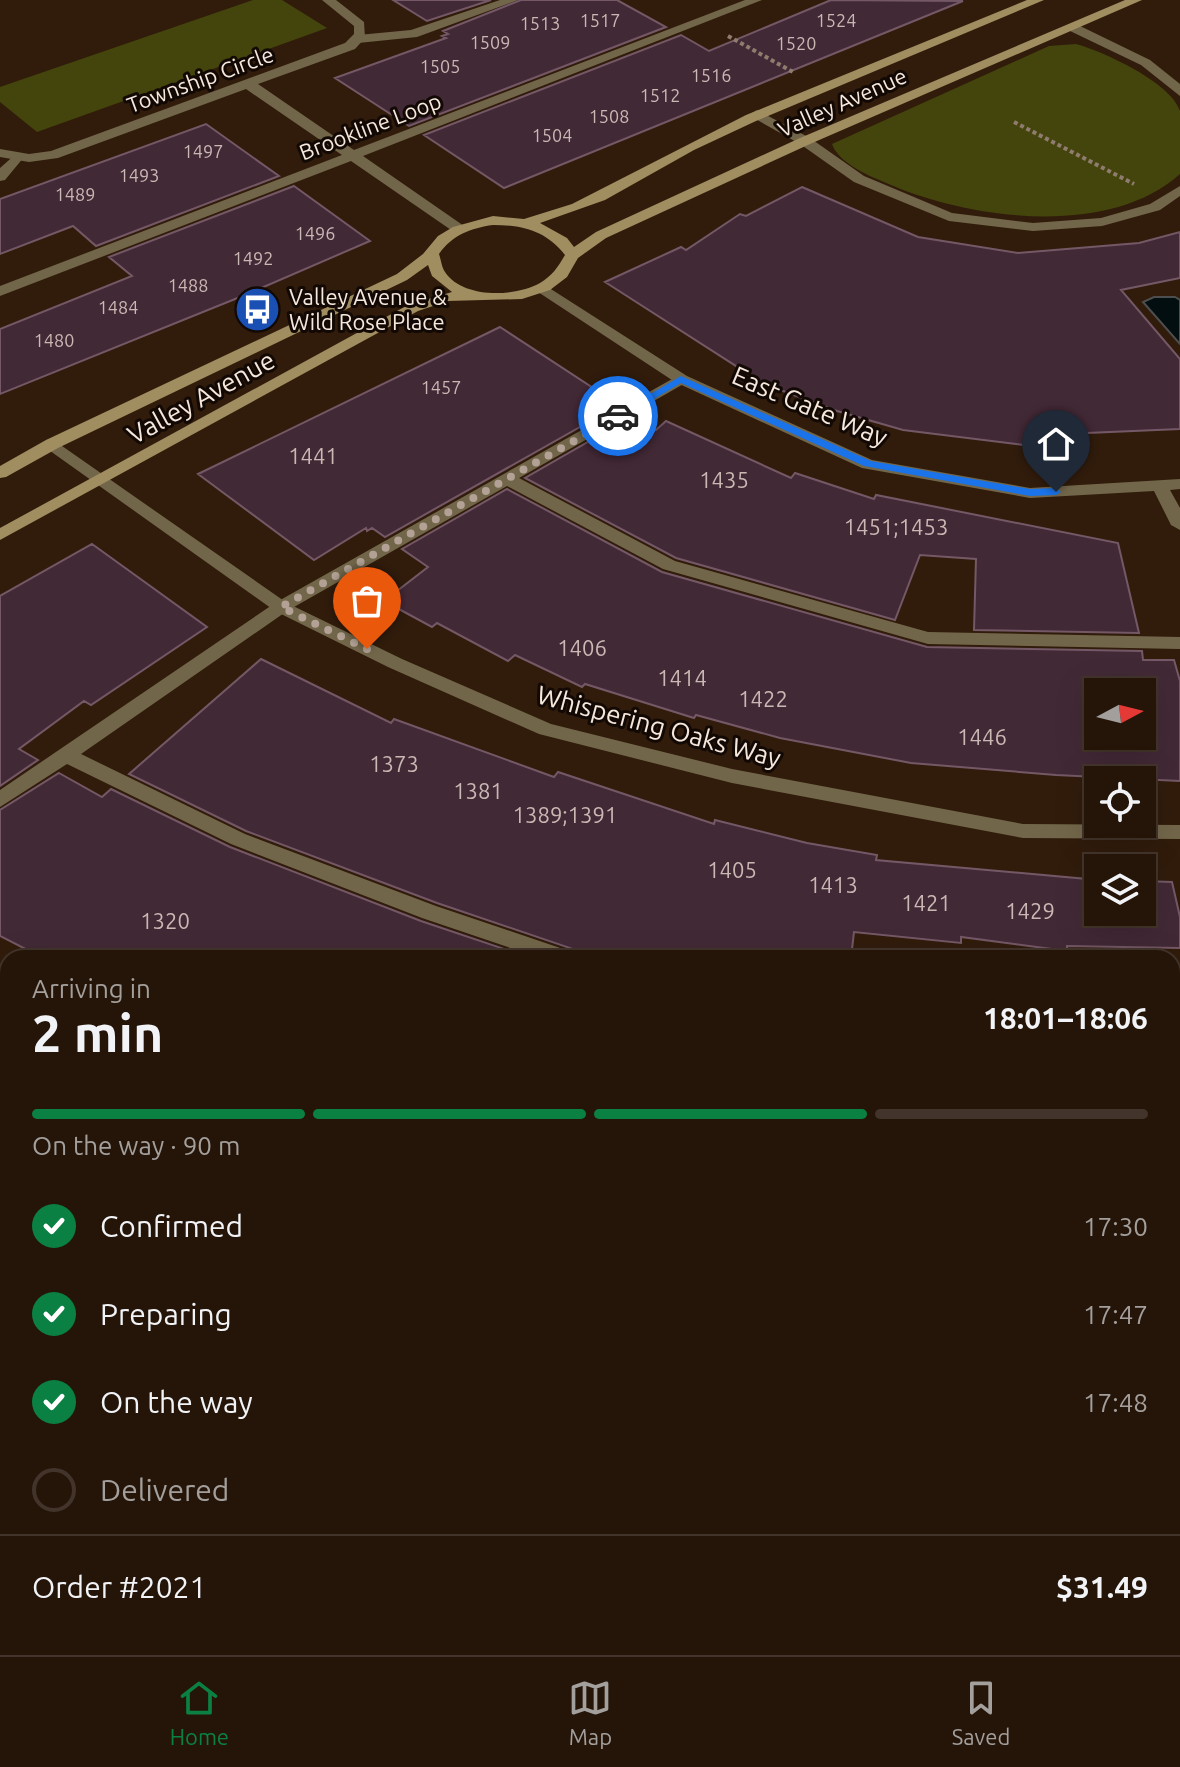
<!DOCTYPE html>
<meta charset="utf-8">
<style>
:root{--surface:#251509;--page:#312217;--text:#f1f3f6;--muted:#a39f9c;--line:#42342a;--accent:#0b8043}
body{margin:0;font-family:Ubuntu,sans-serif;background:var(--page);color:var(--text);height:100vh;display:flex;flex-direction:column;font-size:30px;white-space:nowrap}
*{box-sizing:border-box;margin:0}
p{font-size:26px;color:var(--muted)}
.icon{flex:none;width:44px;height:44px;fill:none;stroke:currentColor;stroke-width:2;stroke-linecap:round;stroke-linejoin:round}
.map{position:relative;flex:1;overflow:hidden}
.sheet{position:absolute;left:0px;top:950px;width:1180px;height:706px;display:flex;flex-direction:column;background:var(--surface);border-radius:24px 24px 0 0;box-shadow:0 8px 32px #0002,0 0 0 2px var(--line)}
.sheet>*{flex:none}
.needle{width:52px;rotate:83deg}
.buttons{position:absolute;left:1084px;top:678px;display:grid;gap:16px}
.buttons a{display:grid;place-items:center;width:72px;height:72px;border-radius:0px;background:var(--surface);box-shadow:0 8px 32px #0002,0 0 0 2px var(--line);font-size:40px}
.pin{position:absolute;display:grid;place-items:center;width:68px;height:68px;color:#fff;margin:-82px -34px;border-radius:50% 50% 50% 0;rotate:-45deg;box-shadow:0 0 8px #0007}
.pin .icon{rotate:45deg}
.courier{position:absolute;display:grid;place-items:center;width:80px;height:80px;margin:-40px;border:6px solid #1a73e8;border-radius:50%;background:#fff;color:#222;box-shadow:0 2px 10px #0007}
.summary em{font-style:normal;font-weight:700}
.summary div{display:flex;flex-direction:column-reverse}
.summary{display:flex;align-items:center;justify-content:space-between;height:136px;padding:0 32px}
h1{font-size:52px;font-weight:700;line-height:60px}
.bar{display:grid;grid-template-columns:repeat(4,1fr);gap:12px 8px;align-content:center;height:96px;padding:0 32px}
.bar i{height:10px;border-radius:6px;background:var(--line)}
.bar .on{background:var(--accent)}
.bar p{grid-column:span 4}
.line{display:flex;align-items:center;gap:20px;padding:0 32px;border-top:2px solid var(--line)}
.line div{flex:1}
ol{padding:0 32px;list-style:none}
li{display:flex;align-items:center;gap:24px;height:88px}
li p{margin-inline-start:auto}
li .icon{padding:8px;border-radius:50%;background:var(--accent);color:#fff;stroke-width:4}
li:last-child{color:var(--muted)}
li i{width:44px;height:44px;border:4px solid var(--line);border-radius:50%}
.dock{display:flex;justify-content:space-around;align-items:center;height:112px;border-top:2px solid var(--line);background:var(--surface);font-size:22px;color:var(--muted)}
.dock a{display:grid;justify-items:center;gap:4px}
.dock .on{color:var(--accent)}
.map>svg:first-child{display:block}
.green{fill:#44450c}
.water{fill:#030e10;stroke:#4c4f4e;stroke-width:2}
.building{fill:#422936;stroke:#745866;stroke-width:2;fill-rule:evenodd}
.lines{fill:none;stroke-linecap:round;stroke-linejoin:round}
.path-far1{stroke:#8f7c6f;stroke-width:4;stroke-dasharray:4 3;stroke-linecap:butt}
.path{stroke:#8f7c6f;stroke-width:6;stroke-dasharray:7 5;stroke-linecap:butt}
.lane{fill:#72664a;fill-rule:evenodd}
.street{fill:#72664a;fill-rule:evenodd}
.secondary{fill:#a08d60;fill-rule:evenodd}
.route{fill:#1a73e8}
.done{stroke:#b2a194;stroke-width:8;stroke-dasharray:0 14.4}
.labels{text-anchor:middle;dominant-baseline:central;stroke-width:6;stroke-linejoin:round;paint-order:stroke}
.far-number-label{font-size:18px;fill:#cab8b4}
.far-street-label{font-size:22px;fill:#f7e8de;stroke:#120904}
.far-poi-label{font-size:22px;fill:#f7e8de;stroke:#120904;text-anchor:start}
.number-label{font-size:22px;fill:#cab8b4}
.street-label{font-size:26px;fill:#f7e8de;stroke:#120904}
</style>
<div class="map">
<svg width="1180" height="1655" viewBox="0 0 1180 1655">
<rect width="100%" height="100%" fill="#311c0c"/>
<!-- green -->
<path class="green" d="M253,0H282L327,28L37,132L0,102V87Z
M1076,44C1102,51 1171,82 1180,111C1180,125 1180,158 1180,174C1108,239 966,219 884,182C867,175 838,162 832,144L1049,46Z
M0,1043L8,1047V1648H1172V1394H1180V1655H0Z"/>
<!-- water -->
<path class="water" d="M1154,297H1175L1180,300V344L1143,302Z"/>
<!-- building -->
<path class="building" d="M393,0H491L427,21Z
M521,0H617L666,27L409,126L335,78L446,38L442,36L448,34L443,31Z
M831,0L963,1L504,188L424,135L681,35L709,51Z
M206,124L279,176L96,246L73,226L0,254V199Z
M294,186L370,241L245,295L0,394V329L132,276L109,257Z
M802,187L918,237L1018,253L1139,243L1180,232V278L1121,290L1180,359V429L1064,434V450L903,430L837,411L764,384L605,282L681,247L686,250L740,214L746,216Z
M500,327L619,405L385,537L372,528L367,531L366,528L314,560L198,474Z
M635,415L656,430L666,421L791,478L795,473L874,499L876,495L1118,543L1139,633L974,630L976,559L920,555L895,620L676,558L525,478Z
M507,489L662,572L927,647L1142,651L1143,660H1174L1180,681V781L1056,775L911,763L780,738L696,715L694,718L585,684L582,687L515,655L508,661L437,623L432,627L384,601L428,567L402,549ZM1098,692H1142V736H1098Z
M92,544L207,627L91,705L84,701L19,749L38,760L0,786V596Z
M261,659L391,723L394,719L554,777L558,772L714,824L715,820L807,843L877,855L876,860L1098,880V912H1142V881L1172,882L1180,917V948L1067,946V951L961,937V943L854,932L851,958H579L573,949L437,903L246,831L129,774Z
M59,773L102,797L111,789L230,847L421,921L531,958H43L0,936V810Z"/>
<g class="lines">
<!-- path-far1 -->
<path class="path-far1" d="M728,36L793,72
M1014,122L1134,184"/>
<!-- path -->
<path class="path" d="M0,1377L8,1379
M609,1648L614,1655"/>
<!-- lane -->
<path class="lane" d="M500,0H518L417,37L358,43L352,39L358,35L411,30Z
M1068,24H1076L1150,60L1180,84V96L1141,65L1068,30Z
M757,110L810,138L864,176L952,213L1033,223L1101,218L1150,204L1180,186V196L1160,210L1102,226L1033,231L949,221L854,182L800,144L752,117L750,114Z
M17,153L24,157L5,180L0,181V168Z
M681,374L689,379L687,382L519,478L675,561L928,632L1180,637V649L928,644L663,569L507,486L287,611L81,754L245,834L436,906L572,952L576,958H540L422,918L231,844L67,764L0,807V790L275,603Z
M1180,1049V1067L1172,1068V1050Z"/>
<!-- street -->
<path class="street" d="M322,0H336L364,22L365,38L355,49L258,84L354,150L745,0H762L363,156L464,226V232H454L351,161L0,296V286L342,155L246,89L58,158L29,162L0,157V149L29,154L51,151L345,43L354,34V26Z
M543,284L687,376L872,460L1030,488L1180,479V489L1170,490L1180,508V530L1171,525L1154,491L1030,498L862,468L675,382L538,292V286Z
M52,439L287,603L402,659L551,724L732,769L1023,824L1180,825V839L1023,838L732,783L539,734L388,667L275,611L46,448L44,444L46,440Z
M0,993L8,996V1015L0,1012Z
M1172,1342L1180,1343V1365L1172,1364Z"/>
<!-- secondary -->
<path class="secondary" d="M1027,0H1044L756,121L694,150L605,200L540,223L567,238L574,247L596,232L800,138L1125,0H1142L810,144L606,238L578,258L567,277L550,290L522,299L448,301L418,311L0,540V528L408,305L452,292L432,276L428,265L407,280L58,448L6,477L0,478V466L46,440L397,274L423,254L438,236L453,227L493,216L524,219L572,204L746,115ZM493,225C523,225 546,231 565,255C558,267 552,276 540,283C515,297 463,299 445,272C442,268 441,260 439,254C452,235 471,228 493,225Z"/>
</g>
<!-- route -->
<path class="route" d="M681,376L871,461L1030,489L1056,488L1061,492L1056,495L1030,496L864,466L681,383L622,418L613,416Z"/>
<g class="lines">
<!-- done -->
<path class="done" d="M367,649L281,607L618,416"/>
</g>
<!-- icons -->
<defs>
<symbol id="bus-disc" viewBox="-11 -11 22 22"><circle r="9.5" fill="#1a4fb4" stroke="#120904"/><path d="M-5-6H5V4H4V6H2V4H-2V6H-4V4H-5ZM-3.5-4V0h7V-4ZM-3.5 1.2v1.5H-2V1.2ZM2 1.2v1.5H3.5V1.2Z" fill="#fff"/></symbol>
</defs>
<g fill-rule="evenodd">
<use href="#bus-disc" x="232" y="284" width="51" height="51"/>
</g>
<g class="labels">
<!-- far-number labels -->
<g class="far-number-label">
<text x="600" y="20">1517</text>
<text x="836" y="20">1524</text>
<text x="540" y="23">1513</text>
<text x="490" y="42">1509</text>
<text x="796" y="43">1520</text>
<text x="440" y="66">1505</text>
<text x="711" y="75">1516</text>
<text x="660" y="95">1512</text>
<text x="609" y="116">1508</text>
<text x="552" y="135">1504</text>
<text x="203" y="151">1497</text>
<text x="139" y="175">1493</text>
<text x="75" y="194">1489</text>
<text x="315" y="233">1496</text>
<text x="253" y="258">1492</text>
<text x="188" y="285">1488</text>
<text x="118" y="307">1484</text>
<text x="54" y="340">1480</text>
<text x="441" y="387">1457</text>
</g>
<!-- far-street labels -->
<g class="far-street-label">
<text transform="translate(200 79) rotate(-20)">Township Circle</text>
<text transform="translate(842 102) rotate(-24)">Valley Avenue</text>
<text transform="translate(370 126) rotate(-21)">Brookline Loop</text>
</g>
<!-- far-poi labels -->
<g class="far-poi-label">
<text x="289" y="296">Valley Avenue &amp;<tspan x="289" dy="25">Wild Rose Place</tspan></text>
</g>
<!-- number labels -->
<g class="number-label">
<text x="313" y="455">1441</text>
<text x="724" y="479">1435</text>
<text x="896" y="526">1451;1453</text>
<text x="582" y="647">1406</text>
<text x="682" y="677">1414</text>
<text x="763" y="698">1422</text>
<text x="982" y="736">1446</text>
<text x="394" y="763">1373</text>
<text x="478" y="790">1381</text>
<text x="565" y="814">1389;1391</text>
<text x="732" y="869">1405</text>
<text x="833" y="884">1413</text>
<text x="926" y="902">1421</text>
<text x="1030" y="910">1429</text>
<text x="165" y="920">1320</text>
</g>
<!-- street labels -->
<g class="street-label">
<text transform="translate(201 397) rotate(-29)">Valley Avenue</text>
<text transform="translate(810 406) rotate(23)">East Gate Way</text>
<text transform="translate(659 726) rotate(15)">Whispering Oaks Way</text>
</g>
</g>
</svg>
<div class="buttons">
<a><svg class="needle" viewBox="-14 -14 28 28"><path d="M0-13l5 13h-10z" fill="#e53935"/><path d="M0 13l5-13h-10z" fill="#a39f9c"/></svg></a>
<a><svg class="icon" aria-label="locate" viewBox="0 0 24 24"><circle cx="12" cy="12" r="6"/><path d="M12 2v4M12 18v4M2 12h4M18 12h4"/></svg></a>
<a><svg class="icon" aria-label="layers" viewBox="0 0 24 24"><path d="M12 4l9 5-9 5-9-5zM3 14l9 5 9-5"/></svg></a>
</div>
<div class="pin" style="left:367px;top:649px;background:#ea580c"><svg class="icon" aria-label="bag" viewBox="0 0 24 24"><path d="M5 8h14l-1 12H6zM9 8a3 3 0 0 1 6 0"/></svg></div>
<div class="pin" style="left:1056px;top:492px;background:#1f2937"><svg class="icon" aria-label="home" viewBox="0 0 24 24"><path d="M3 11l9-7 9 7M6 9v11h12V9"/></svg></div>
<div class="courier" style="left:618px;top:416px"><svg class="icon" aria-label="car" viewBox="0 0 24 24"><path d="M5 17H2v-5l4-1 3-4h7l3 4 3 1v5h-3M9 17h6M6 11h13"/><circle cx="7" cy="17" r="2"/><circle cx="17" cy="17" r="2"/></svg></div>
<section class="sheet">
<div class="summary"><div><h1>2 min</h1><p>Arriving in</p></div><em>18:01–18:06</em></div>
<div class="bar"><i class="on"></i><i class="on"></i><i class="on"></i><i></i><p>On the way · 90 m</p></div>
<ol>
<li><svg class="icon" aria-label="check" viewBox="0 0 24 24"><path d="M5 12l5 5 9-10"/></svg>Confirmed<p>17:30</p></li>
<li><svg class="icon" aria-label="check" viewBox="0 0 24 24"><path d="M5 12l5 5 9-10"/></svg>Preparing<p>17:47</p></li>
<li><svg class="icon" aria-label="check" viewBox="0 0 24 24"><path d="M5 12l5 5 9-10"/></svg>On the way<p>17:48</p></li>
<li><i></i>Delivered</li>
</ol>
<div class="line" style="height:104px"><div>Order #2021</div><b>$31.49</b></div>
</section>
</div>
<nav class="dock">
<a class="on"><svg class="icon" aria-label="home" viewBox="0 0 24 24"><path d="M3 11l9-7 9 7M6 9v11h12V9"/></svg>Home</a>
<a><svg class="icon" aria-label="map" viewBox="0 0 24 24"><path d="M3 6l6-2 6 2 6-2v14l-6 2-6-2-6 2zM9 4v14M15 6v14"/></svg>Map</a>
<a><svg class="icon" aria-label="saved" viewBox="0 0 24 24"><path d="M7 4h10v16l-5-4-5 4z"/></svg>Saved</a>
</nav>
